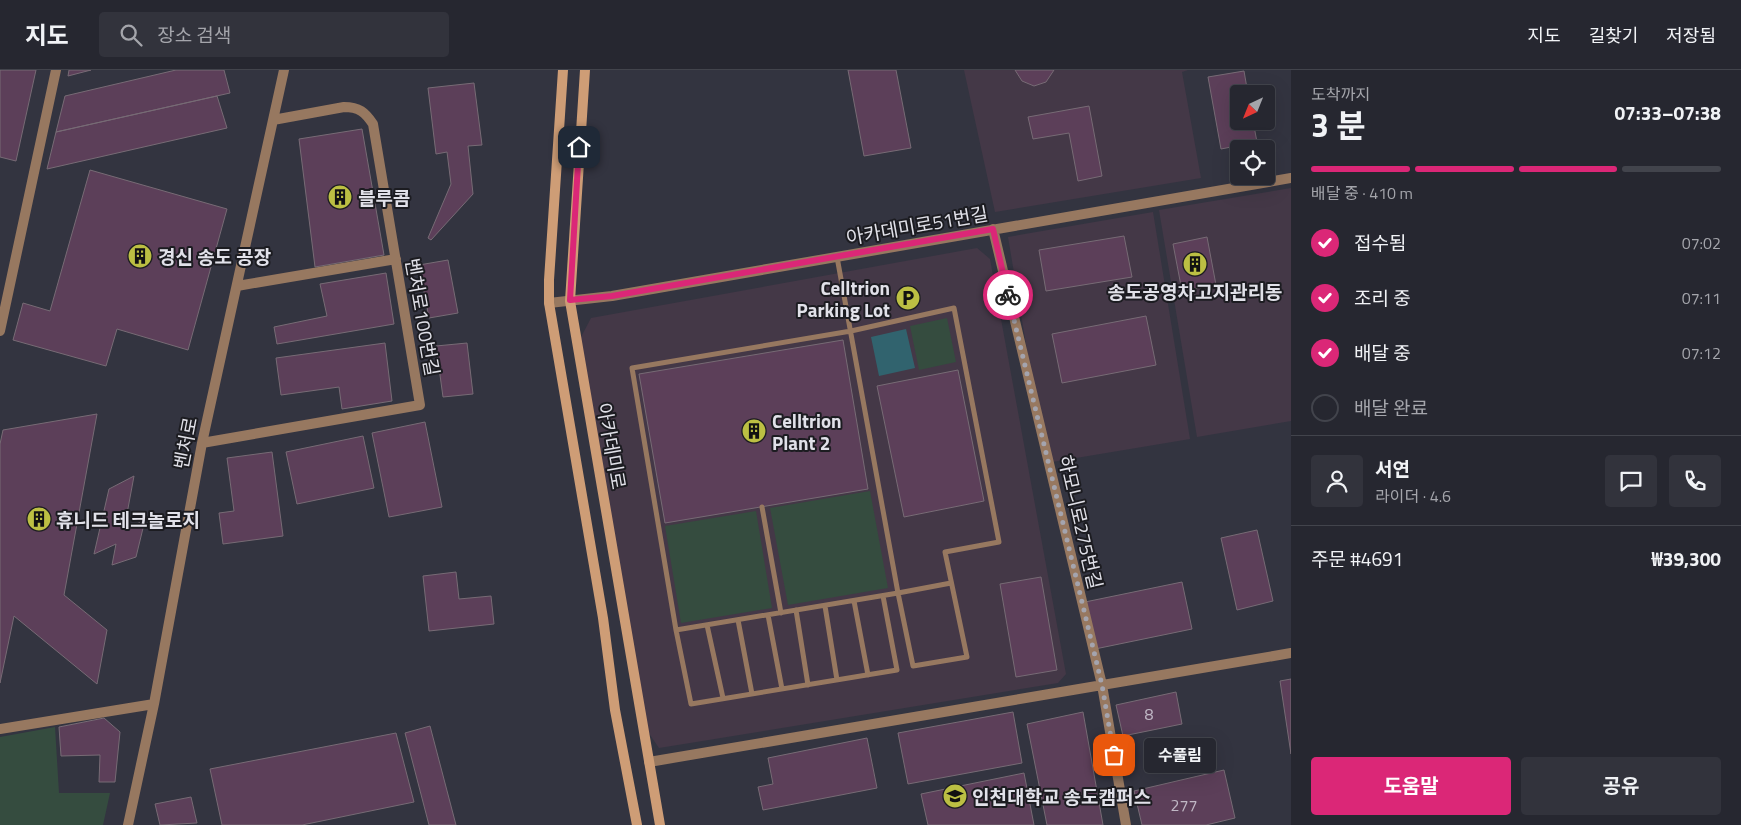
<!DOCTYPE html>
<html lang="ko">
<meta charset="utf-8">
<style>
:root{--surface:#262730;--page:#32333c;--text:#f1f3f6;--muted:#a4a5ab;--line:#42444c;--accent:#db2777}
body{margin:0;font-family:"Titillium Web","Noto Sans KR",sans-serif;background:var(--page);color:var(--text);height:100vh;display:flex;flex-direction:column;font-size:19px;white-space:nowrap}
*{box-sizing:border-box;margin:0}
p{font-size:16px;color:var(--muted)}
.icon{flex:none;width:28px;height:28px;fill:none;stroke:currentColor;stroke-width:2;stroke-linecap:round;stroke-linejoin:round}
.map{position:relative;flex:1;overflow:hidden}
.panel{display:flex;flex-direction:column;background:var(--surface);width:450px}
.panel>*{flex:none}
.needle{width:32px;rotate:223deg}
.buttons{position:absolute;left:1230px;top:15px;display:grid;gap:10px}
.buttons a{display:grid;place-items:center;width:45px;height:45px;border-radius:5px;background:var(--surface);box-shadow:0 5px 20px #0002,0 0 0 1px var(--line);font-size:25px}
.pin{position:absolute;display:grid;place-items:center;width:42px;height:42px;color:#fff;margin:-21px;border-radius:10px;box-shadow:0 2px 8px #0006}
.courier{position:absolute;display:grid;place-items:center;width:50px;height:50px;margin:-25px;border:4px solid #db2777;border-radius:50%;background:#fff;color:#222;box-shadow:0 1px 6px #0007}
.bubble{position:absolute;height:35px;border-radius:5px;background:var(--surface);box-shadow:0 5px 20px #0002,0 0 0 1px var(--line);font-size:16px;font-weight:700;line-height:35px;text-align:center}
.overview em{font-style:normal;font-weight:700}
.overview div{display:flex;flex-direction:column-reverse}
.overview{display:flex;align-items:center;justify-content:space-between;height:85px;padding:0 20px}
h1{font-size:32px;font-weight:700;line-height:38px}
.bar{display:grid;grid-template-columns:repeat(4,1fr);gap:8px 5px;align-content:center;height:60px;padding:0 20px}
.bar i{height:6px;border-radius:4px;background:var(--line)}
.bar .selected{background:var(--accent)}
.bar p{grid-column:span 4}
.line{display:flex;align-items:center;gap:12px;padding:0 20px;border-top:1px solid var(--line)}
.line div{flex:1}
.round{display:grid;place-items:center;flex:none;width:52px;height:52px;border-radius:5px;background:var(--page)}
ol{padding:0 20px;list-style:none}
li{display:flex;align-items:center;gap:15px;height:55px}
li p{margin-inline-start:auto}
li .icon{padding:5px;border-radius:50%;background:var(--accent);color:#fff;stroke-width:4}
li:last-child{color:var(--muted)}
li i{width:28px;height:28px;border:2px solid var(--line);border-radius:50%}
.action{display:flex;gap:10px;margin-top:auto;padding:10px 20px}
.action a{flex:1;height:58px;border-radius:5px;background:var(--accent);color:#fff;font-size:20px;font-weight:700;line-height:58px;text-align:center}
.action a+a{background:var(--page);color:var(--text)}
header{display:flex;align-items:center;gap:30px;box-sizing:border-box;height:70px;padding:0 25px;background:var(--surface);border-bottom:1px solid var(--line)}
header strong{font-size:24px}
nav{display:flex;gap:28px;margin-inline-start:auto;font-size:18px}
.search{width:350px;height:45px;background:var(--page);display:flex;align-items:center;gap:12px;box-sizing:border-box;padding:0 18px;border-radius:5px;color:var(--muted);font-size:19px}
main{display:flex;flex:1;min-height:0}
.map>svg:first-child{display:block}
.industrial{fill:#443847}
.green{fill:#354c3f}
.water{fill:#31636e}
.building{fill:#5c3f59;stroke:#776b75}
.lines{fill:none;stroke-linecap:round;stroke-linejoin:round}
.lane{stroke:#977860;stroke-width:5}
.street{stroke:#977860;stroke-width:10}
.secondary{stroke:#ce9d76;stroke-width:10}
.done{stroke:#a4a4ae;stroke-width:5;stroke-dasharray:0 9}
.route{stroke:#db2777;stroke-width:6}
.labels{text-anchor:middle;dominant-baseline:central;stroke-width:4;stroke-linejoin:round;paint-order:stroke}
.number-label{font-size:16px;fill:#c0b8c5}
.poi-label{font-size:19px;font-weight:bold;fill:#e1e1e9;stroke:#1c1c21;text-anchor:start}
.street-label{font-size:19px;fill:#e1e1e9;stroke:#1c1c21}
</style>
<header>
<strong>지도</strong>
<div class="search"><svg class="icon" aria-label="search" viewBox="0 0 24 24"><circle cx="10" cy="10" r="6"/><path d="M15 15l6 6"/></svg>장소 검색</div>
<nav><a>지도</a><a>길찾기</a><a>저장됨</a></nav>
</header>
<main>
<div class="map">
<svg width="1291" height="755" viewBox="0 0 1291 755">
<rect width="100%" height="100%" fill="#333440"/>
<!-- industrial -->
<path class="industrial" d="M964,0H1188L1182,2L1201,108L995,142Z
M1291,118V351L1197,367L1159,140Z
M1153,142L1190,369L1046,393L1008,167Z
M977,178L990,189L1066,604L1058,613L659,678L646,659L579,271L591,248Z"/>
<!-- green -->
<path class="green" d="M947,248L956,292L919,300L910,256Z
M870,421L888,518L788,535L770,438Z
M756,441L772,538L681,553L665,456Z
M55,657L59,723H110L103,755H0V667Z"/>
<!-- water -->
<path class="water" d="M906,259L915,298L879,306L871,267Z"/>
<!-- building -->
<path class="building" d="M0,0H36L16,91L0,87Z
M69,0H91L68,6Z
M176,0H224L230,23L56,62L65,26Z
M848,0H896L911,78L864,86Z
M1015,0H1054L1046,12L1034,16L1022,11Z
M1244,1L1248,24H1239V51H1253L1257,72L1221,79L1208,7Z
M474,13L482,75L468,76L473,124L431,170L428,168L451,114L447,82L436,84L428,18Z
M217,26L227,58L47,99L56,62Z
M1089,36L1102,106L1078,111L1069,63L1033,69L1028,47Z
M362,59L384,185L315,197L299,69Z
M90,100L227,139L188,280L117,259L106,296L13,270L23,233L50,241Z
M1124,166L1132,207L1046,221L1039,180Z
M1207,167L1216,215L1182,221L1173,174Z
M448,190L458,243L429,248L419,195Z
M386,203L394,254L277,274L274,257L327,246L320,214Z
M1146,246L1156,295L1062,313L1052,264Z
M843,270L868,419L665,453L639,304Z
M385,273L392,331L342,339L339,317L281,325L276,288Z
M467,273L473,324L443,327L436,276Z
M958,300L984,431L904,447L877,316Z
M97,344L64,525L107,560L97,614L14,546L0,613V374L3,360Z
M425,352L442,437L389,447L372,363Z
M363,366L374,418L297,434L286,382Z
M272,382L283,466L223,474L219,443L234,441L227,388Z
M134,406L124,460L145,450L136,487L112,495L116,474L94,484L109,419Z
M1257,460L1273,531L1237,540L1221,468Z
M456,502L459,529L491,526L494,554L429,561L423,506Z
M1041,507L1057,600L1016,607L1000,514Z
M1182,512L1192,559L1095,579L1085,532Z
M1291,609V684L1280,611Z
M1176,622L1182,654L1123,666L1116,635Z
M1013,642L1022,693L908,714L898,663Z
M1083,642L1103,755H1047L1027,654Z
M104,648L120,662L115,712H99L100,685L61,686L59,657Z
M430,656L456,755H429L405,663Z
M396,663L414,732L302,755H222L210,699Z
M867,668L877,718L763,740L758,717L773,714L768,688Z
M1224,700L1235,748L1206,755H1142L1134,721Z
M1024,703L1034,755H928L921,724Z
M191,727L197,753L160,755L155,734Z"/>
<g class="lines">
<!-- lane -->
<path class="lane" d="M837,187L898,523L676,560L632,298L851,261L954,238L999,472L945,482L967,587L913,596L898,523L951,513
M762,437L781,543
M854,531L868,605
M825,536L837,610
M796,540L808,615
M768,545L782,619
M738,550L752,624
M707,555L723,628
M676,560L691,634L897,600L883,526"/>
<!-- street -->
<path class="street" d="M993,159L1102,615L1126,755
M237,216L396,189
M549,233L612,226L1291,108
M0,261L56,0
M202,373L420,335L373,54C365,42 359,37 344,37L273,50
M0,659L154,634
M649,692L1291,583
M128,755L154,634L202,373L284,0"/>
<!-- secondary -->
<path class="secondary" d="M563,0L549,210V233L603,548L615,640L637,755
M585,0L570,231L660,755"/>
</g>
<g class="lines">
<!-- done -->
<path class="done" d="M1008,225L1102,615L1114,685"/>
<!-- route -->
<path class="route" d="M579,77L570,230L612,226L993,159L1008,225"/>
</g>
<!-- icons -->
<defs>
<symbol id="building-disc" viewBox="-11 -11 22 22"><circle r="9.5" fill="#bcbf43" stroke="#1c1c21"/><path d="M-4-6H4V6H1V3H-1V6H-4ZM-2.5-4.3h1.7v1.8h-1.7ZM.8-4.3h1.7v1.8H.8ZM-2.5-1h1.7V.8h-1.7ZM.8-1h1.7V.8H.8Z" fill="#111"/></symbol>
<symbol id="parking-disc" viewBox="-11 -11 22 22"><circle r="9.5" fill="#bcbf43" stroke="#1c1c21"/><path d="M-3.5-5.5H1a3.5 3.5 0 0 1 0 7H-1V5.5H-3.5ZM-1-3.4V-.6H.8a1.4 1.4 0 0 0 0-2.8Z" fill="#111"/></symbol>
<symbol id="university-disc" viewBox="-11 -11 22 22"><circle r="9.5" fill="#bcbf43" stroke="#1c1c21"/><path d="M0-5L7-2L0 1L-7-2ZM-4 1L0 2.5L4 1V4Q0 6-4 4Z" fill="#111"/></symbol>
</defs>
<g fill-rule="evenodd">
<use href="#building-disc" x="326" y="113" width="28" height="28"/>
<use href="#building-disc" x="126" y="172" width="28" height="28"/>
<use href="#building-disc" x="1181" y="180" width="28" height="28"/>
<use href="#parking-disc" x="894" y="214" width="28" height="28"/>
<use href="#building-disc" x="740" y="347" width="28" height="28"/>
<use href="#building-disc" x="25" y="435" width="28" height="28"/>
<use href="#university-disc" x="941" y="712" width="28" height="28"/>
</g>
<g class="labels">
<!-- number labels -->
<g class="number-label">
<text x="1149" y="644">8</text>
<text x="1184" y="735">277</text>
</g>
<!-- poi labels -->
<g class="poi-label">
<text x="358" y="127">블루콤</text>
<text x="158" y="186">경신 송도 공장</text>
<text x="890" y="217" text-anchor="end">Celltrion<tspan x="890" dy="22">Parking Lot</tspan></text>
<text x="1195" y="221" text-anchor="middle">송도공영차고지관리동</text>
<text x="772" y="350">Celltrion<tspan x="772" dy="22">Plant 2</tspan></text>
<text x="56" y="449">휴니드 테크놀로지</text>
<text x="972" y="726">인천대학교 송도캠퍼스</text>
</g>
<!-- street labels -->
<g class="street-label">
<text transform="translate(917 155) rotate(-10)">아카데미로51번길</text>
<text transform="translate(423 247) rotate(80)">벤처로100번길</text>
<text transform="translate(185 373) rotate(-79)">벤처로</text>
<text transform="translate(612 376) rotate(80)">아카데미로</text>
<text transform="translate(1081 452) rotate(77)">하모니로275번길</text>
</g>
</g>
</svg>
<div class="buttons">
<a><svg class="needle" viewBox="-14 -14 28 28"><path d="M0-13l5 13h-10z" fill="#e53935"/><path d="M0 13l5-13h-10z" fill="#a4a5ab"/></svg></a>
<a><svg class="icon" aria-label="locate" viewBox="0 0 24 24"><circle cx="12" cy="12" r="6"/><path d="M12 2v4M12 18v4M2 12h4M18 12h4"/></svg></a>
</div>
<div class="pin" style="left:1114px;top:685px;background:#ea580c"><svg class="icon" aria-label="bag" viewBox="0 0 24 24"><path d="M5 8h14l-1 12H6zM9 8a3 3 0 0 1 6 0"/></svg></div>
<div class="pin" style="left:579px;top:77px;background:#1f2937"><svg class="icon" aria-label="home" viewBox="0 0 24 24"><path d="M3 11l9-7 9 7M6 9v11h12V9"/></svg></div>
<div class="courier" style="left:1008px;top:225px"><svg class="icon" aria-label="bike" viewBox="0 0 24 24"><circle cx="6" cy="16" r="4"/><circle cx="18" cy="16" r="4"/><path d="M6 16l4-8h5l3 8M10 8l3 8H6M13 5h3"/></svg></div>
<div class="bubble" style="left:1144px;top:668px;width:72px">수풀림</div>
</div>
<section class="panel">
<div class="overview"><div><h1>3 분</h1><p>도착까지</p></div><em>07:33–07:38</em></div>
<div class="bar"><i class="selected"></i><i class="selected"></i><i class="selected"></i><i></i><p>배달 중 · 410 m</p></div>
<ol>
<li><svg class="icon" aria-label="check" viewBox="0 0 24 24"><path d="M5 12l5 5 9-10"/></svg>접수됨<p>07:02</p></li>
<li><svg class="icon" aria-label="check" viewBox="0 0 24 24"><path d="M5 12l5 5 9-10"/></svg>조리 중<p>07:11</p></li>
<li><svg class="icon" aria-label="check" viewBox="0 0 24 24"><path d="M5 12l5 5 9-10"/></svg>배달 중<p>07:12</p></li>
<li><i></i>배달 완료</li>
</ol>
<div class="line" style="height:90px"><a class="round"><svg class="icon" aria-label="person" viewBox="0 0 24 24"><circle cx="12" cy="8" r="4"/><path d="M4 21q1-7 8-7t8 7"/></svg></a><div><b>서연</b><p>라이더 · 4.6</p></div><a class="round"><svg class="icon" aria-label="chat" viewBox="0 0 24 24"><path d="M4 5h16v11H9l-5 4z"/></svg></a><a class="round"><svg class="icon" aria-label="phone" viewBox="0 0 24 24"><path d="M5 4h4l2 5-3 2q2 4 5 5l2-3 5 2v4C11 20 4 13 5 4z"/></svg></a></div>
<div class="line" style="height:65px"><div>주문 #4691</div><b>₩39,300</b></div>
<div class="action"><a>도움말</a><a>공유</a></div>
</section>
</main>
